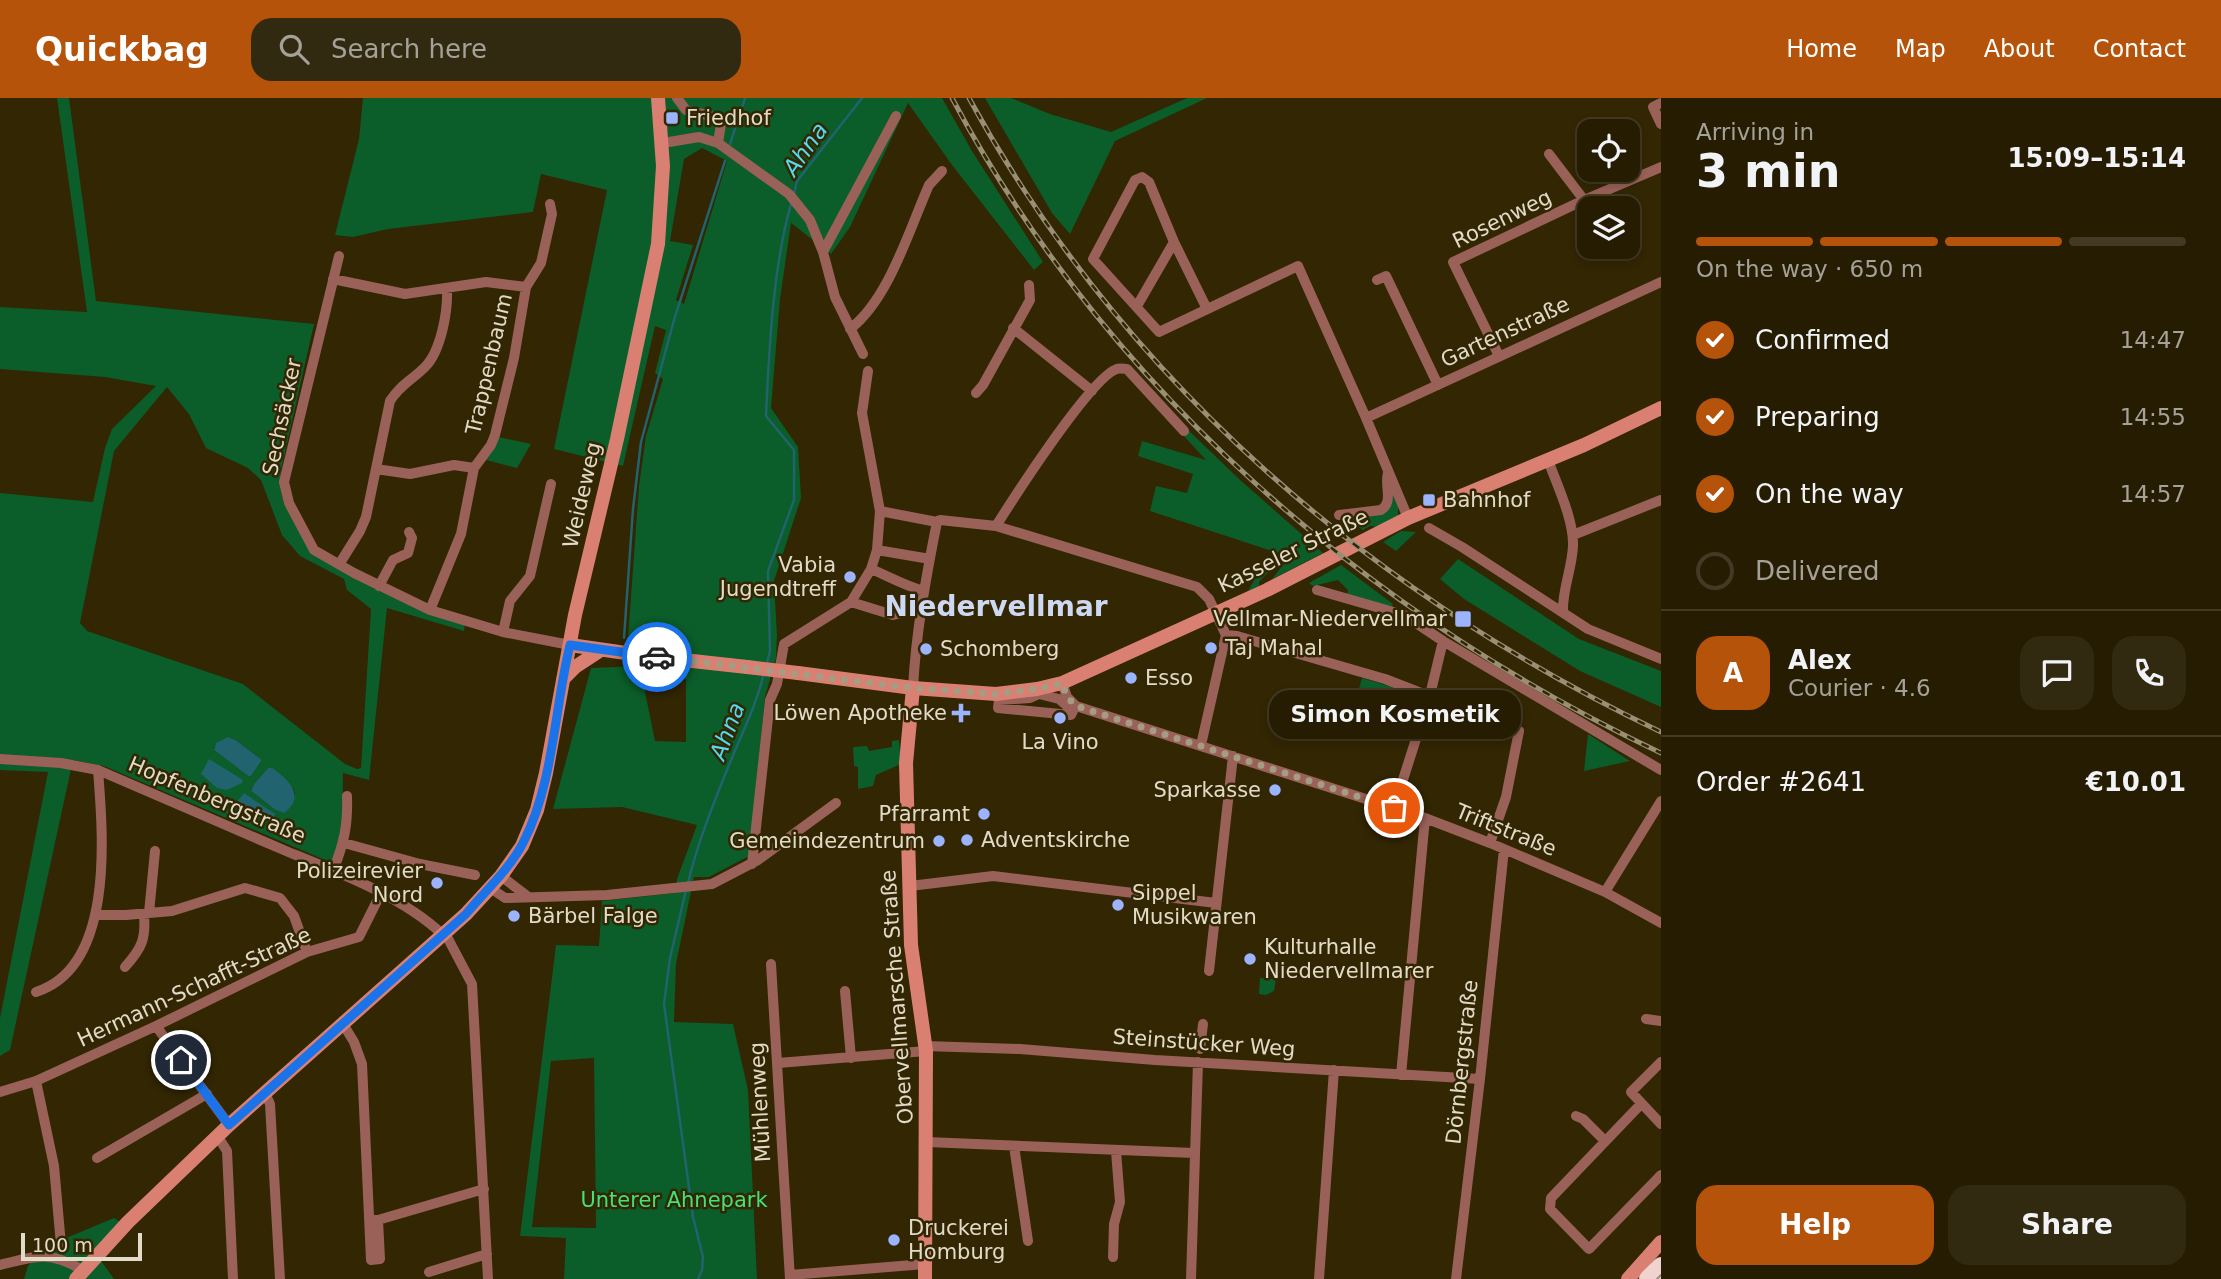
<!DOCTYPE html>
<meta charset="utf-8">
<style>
:root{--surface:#261c02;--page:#322911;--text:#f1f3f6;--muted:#a4a199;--line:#423a24;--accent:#b45309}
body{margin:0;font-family:"DejaVu Sans",sans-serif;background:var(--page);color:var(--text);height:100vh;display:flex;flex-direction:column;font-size:26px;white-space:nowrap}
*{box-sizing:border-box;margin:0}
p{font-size:23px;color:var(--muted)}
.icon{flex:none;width:38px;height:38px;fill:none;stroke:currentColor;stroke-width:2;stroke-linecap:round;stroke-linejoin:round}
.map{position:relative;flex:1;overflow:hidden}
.panel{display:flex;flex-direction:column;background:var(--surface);width:560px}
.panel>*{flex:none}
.controls{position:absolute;left:1577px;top:21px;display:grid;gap:14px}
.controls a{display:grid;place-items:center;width:63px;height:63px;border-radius:14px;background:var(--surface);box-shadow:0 4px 10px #0003,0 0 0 2px var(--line);font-size:35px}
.scale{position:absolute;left:21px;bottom:18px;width:121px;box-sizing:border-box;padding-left:7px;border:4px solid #e2dbc8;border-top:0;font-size:19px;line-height:24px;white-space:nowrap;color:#e2dbc8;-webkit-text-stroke:5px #322603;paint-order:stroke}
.pin{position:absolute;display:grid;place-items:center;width:60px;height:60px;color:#fff;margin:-30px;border:4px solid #fff;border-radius:50%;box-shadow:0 2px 7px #0007}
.courier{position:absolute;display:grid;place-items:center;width:70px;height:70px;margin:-35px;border:5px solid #1a73e8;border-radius:50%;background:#fff;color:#222;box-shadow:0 2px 9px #0007}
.bubble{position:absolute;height:49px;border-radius:21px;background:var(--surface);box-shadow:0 4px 10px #0003,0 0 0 2px var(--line);font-size:23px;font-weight:700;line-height:49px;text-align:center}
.overview em{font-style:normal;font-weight:700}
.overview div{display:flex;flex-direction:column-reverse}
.overview{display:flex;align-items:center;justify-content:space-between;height:119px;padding:0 35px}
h1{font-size:46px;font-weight:700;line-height:52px}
.bar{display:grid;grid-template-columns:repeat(4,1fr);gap:10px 7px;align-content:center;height:84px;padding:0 35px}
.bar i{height:9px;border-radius:5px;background:var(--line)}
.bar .active{background:var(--accent)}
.bar p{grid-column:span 4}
.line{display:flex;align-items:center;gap:18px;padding:0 35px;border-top:2px solid var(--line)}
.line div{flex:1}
.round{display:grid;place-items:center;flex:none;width:74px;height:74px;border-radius:21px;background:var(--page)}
ol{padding:0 35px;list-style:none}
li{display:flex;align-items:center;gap:21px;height:77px}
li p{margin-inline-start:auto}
li .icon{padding:7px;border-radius:50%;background:var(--accent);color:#fff;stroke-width:4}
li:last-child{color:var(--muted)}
li i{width:38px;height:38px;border:4px solid var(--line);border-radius:50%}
.button{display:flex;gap:14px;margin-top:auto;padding:14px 35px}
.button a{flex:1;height:80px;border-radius:21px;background:var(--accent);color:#fff;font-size:28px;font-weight:700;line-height:80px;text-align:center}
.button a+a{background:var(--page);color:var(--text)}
header{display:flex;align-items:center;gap:42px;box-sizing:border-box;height:98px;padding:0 35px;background:var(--accent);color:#fff}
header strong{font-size:33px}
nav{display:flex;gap:38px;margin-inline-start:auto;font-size:24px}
.search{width:490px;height:63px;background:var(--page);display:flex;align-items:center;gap:18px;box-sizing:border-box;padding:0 24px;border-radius:21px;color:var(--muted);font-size:26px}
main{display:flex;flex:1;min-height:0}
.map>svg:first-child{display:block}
.green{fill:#0b5d29;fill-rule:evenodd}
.water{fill:#21636e}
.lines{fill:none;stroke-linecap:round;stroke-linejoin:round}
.stream{stroke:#21636e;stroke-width:2.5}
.street{stroke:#9a6158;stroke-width:10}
.secondary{stroke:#da8072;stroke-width:14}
.highway{stroke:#f0d3ce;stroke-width:18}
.tram{stroke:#988f75;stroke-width:2}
.rail-casing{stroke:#988f75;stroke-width:5}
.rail{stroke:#322603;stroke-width:2.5;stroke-dasharray:8;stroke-linecap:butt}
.secondary-bridge{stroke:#da8072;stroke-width:14}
.done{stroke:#a49c83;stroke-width:7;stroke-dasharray:0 12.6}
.route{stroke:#1a73e8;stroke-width:9}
.poi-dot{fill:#9cb4fd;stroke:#322603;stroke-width:2.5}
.labels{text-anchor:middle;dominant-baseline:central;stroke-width:5;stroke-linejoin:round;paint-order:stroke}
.poi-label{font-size:21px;fill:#e2dbc8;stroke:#322603;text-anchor:start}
.street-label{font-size:21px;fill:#e2dbc8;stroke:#322603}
.park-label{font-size:21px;fill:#43e176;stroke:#322603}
.water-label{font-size:23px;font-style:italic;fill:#53daef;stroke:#322603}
.district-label{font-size:28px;font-weight:bold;fill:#cdd8f3;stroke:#322603}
</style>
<header>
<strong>Quickbag</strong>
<div class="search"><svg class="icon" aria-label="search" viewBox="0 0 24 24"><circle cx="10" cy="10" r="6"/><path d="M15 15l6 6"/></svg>Search here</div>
<nav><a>Home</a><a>Map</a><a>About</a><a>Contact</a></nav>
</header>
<main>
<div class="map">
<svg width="1661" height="1181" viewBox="0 0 1661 1181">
<rect width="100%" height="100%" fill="#322603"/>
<!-- green -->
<path class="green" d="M57,0H69L96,203L314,226L281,372L280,387L284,406L310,452L465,525L464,533L387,510L369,682L343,675L342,736L332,765L104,668L73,662L10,952L0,958V920L48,674L0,672V395L93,404L105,350L112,331L156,288L105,279L0,271V209L87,214ZM167,289L189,316L206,350L248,370L261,382L282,437L300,458L344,481L347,492L371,511L361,670L357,671L345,666L243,586L87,533L80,525L114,353ZM237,643L262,662L251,678H248L214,652L216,645ZM268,670L293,690L295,695L290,709L274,711L251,693L254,686Z
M363,0H942L972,53L1043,164L1034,172L952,67L908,5L850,129L831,156L791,125L780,201L771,310L798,349L801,400L774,483L777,538L776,560L765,599L749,758L709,779H694L676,866L674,924L733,926L748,992L757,1181H564L566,1140L520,1138L556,847L599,848L602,803L676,795L677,781L697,727L622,709L553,711L591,570L640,568L642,542L628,540L639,388L646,338L663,281L655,275L666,232L655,228L623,368L554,351L607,92L541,76L533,114L388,131L353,139L335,137L359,41ZM702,50L727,63L684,206L676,202L693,147L670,143L684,61ZM656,578L686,581V644L655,643L642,579ZM594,960L596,1130L532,1129L551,963Z
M985,0H1011L1050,16L1111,34L1187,0H1207L1115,43L1070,136L1052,115Z
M1186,330L1239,381L1323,455L1272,481L1286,463L1284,457L1150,413L1156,388L1187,395L1193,376L1138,358L1142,343L1206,362L1181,335Z
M498,339L531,346L517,370L486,362L496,348Z
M1388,382L1398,405V418L1380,429L1370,428L1363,432L1347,421L1356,417L1381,414Z
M1401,433L1416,434L1396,453L1383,444Z
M1458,461L1579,541L1661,573V609L1580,573L1464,501L1440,481Z
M1263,467H1275L1259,484V488L1248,493Z
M1341,467L1393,506L1390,511L1347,497L1348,492L1338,482L1313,488L1309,485Z
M1362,580L1405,593L1394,631L1351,620Z
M1588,636L1630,663L1584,673Z
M899,642L901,666L876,677L873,688L858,691V669L854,668L853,649L867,648L869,653L892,649V643Z
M1260,880L1276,881L1274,893L1266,897L1259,896Z
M114,1120L128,1128L99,1160L114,1181H24L28,1168L42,1150Z"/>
<!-- water -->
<path class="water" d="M228,639L237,643L262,662L251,678H248L214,652L216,645Z
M209,661L243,682L242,685L227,692L217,690L201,676Z
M268,670H272C288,681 307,698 284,715L274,711L251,693L254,686Z
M244,695L275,716L273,724L263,722L235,706Z"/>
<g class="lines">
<!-- stream -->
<path class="stream" d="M730,46L745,0
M794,96L797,83L862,0
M624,540L633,411L641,344L674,222L725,63
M767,565L770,553L768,473L794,402V352L766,318C769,251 773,169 791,106
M688,785C697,747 712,709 727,672C740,639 756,609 764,575
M686,792L670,860L664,906L693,1119L703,1159L702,1172L698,1181"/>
<!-- street -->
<path class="street" d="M677,0L686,12C699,16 712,15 721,26L718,45
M1661,5L1653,9L1661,26
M663,45L699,39L718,45L789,96L810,122L823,154L835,199L863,256
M1549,56L1584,102
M823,154L896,18
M339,158L284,384L289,405L314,452L354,475L430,512L503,534L570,547
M333,181L405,196L486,184L526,189
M1377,182L1386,178L1438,287
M1137,208L1174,144
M1207,211L1174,144L1149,84L1142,79L1135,82L1093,161L1159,234L1298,168L1366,320L1408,420
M1013,230L1092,293
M850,231C889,201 909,132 929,87L942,73
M1499,258L1453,164L1584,102L1661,69
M976,295L983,287L1030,202L1029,187
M1366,320L1661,184
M1548,362C1557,387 1574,422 1573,448C1572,471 1562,492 1563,514
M376,371L410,376L454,367L474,370
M880,413L937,424
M1339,417L1381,412C1394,404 1384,388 1388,375
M996,428C1013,401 1091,279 1117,271C1119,270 1125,271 1127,271L1184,333
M1429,430L1462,449L1588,531L1661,561
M1573,437L1661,402
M877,452L930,461
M340,465L360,433L366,419L390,303C400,287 412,282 425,269C441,253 448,213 447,191
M871,471C890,479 905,488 924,493
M379,488L393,462L408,455L412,440L409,434
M1317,492L1404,517L1443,543L1430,597L1394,710
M851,504L893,517L901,515
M430,512L461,436L474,370L491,347L495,337L514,260L526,189L541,165L552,116L550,106
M503,534L510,503L530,478L551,386
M1226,537L1237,538L1385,581L1519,633L1506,699L1490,745
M1443,543L1661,672
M1062,585L1067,599L1076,608L1425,720L1490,745L1605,794L1661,825
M913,590C916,534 926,479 937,424L940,422L996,428L1197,489L1209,501L1226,537L1201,647
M1039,596L1059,601L1073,613L1071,617L998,610L999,602L1030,600Z
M0,661L61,665L98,672C161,699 223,726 286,753C337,774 402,798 442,836
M344,745L420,766L475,777
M752,766L770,602L777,586L784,546L851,504L871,471L877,452L880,413L862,315L868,273
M333,773C344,745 348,728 347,698
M501,778L527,798
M910,788L993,778L1216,805
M489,789L505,800L607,797L712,786L758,762L836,705
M1605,794L1661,703
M149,815L155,753
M95,817H126L172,813L245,790L280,800L294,818L307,854
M445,835L472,886L488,1181
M771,866L790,1181
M125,869C142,850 146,841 144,816
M1209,873L1233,658
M845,893L851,960
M36,894C115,869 103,737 98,672
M1646,921L1661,923
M343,926L354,944L362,966L371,1162L380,1161L378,1122H370
M156,928L229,1027
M925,948L1020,951L1155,962L1480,981
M1200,951L1203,926
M1661,964L1631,994L1661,1026
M778,965L926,953
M1401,977L1425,720
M36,983L54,1068L61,1147
M0,994L36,983L156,928L307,854L359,839L381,795
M265,995L270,1006L280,1181
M1641,1006L1551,1100L1550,1111L1589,1151L1661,1077
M1576,1018L1583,1021L1605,1043
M218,1039L227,1053L233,1181
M927,1044L1194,1055
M1014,1048L1028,1143
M97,1060L207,996
M378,1122L484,1091
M1113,1159L1114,1126L1120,1104L1116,1053
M0,1167C34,1158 51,1152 82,1172
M429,1174L487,1156
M790,1177L925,1166
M1191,1181L1198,964
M1319,1181L1334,972
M1456,1181L1480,981L1504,751"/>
<!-- secondary -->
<path class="secondary" d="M570,547L647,558L747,569
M798,575L913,590L996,596L1037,591L1062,585L1267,492L1408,420L1584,347L1661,310
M563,581L575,569L601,552
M913,590L906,665L911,847L926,953L925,1181
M76,1181L128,1124L229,1027L466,816L501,778L522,748L537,712L546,675L575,517L617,341L658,146L663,68L658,0
M1628,1181L1661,1144"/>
<!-- highway -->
<path class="highway" d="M1648,1181L1661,1168"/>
<!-- tram -->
<path class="tram" d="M1657,1181L1661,1177"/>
<defs>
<path id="rail" d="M952,0C1107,291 1365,514 1661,655
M969,0C1124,284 1371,495 1661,634"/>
</defs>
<!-- rail casing -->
<use href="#rail" class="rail-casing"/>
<!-- rail -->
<use href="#rail" class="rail"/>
<!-- secondary-bridge -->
<path class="secondary-bridge" d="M747,569L798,575"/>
</g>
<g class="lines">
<!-- done -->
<path class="done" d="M657,559L913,590L996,596L1037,591L1062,585L1067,599L1076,608L1394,710"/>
<!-- route -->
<path class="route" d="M181,962L229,1027L466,816C485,793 509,772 523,745C554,685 554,612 570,547L657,559"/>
</g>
<!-- markers -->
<g class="poi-dot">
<rect x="665" y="13" width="14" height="14" rx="3.5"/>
<rect x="1422" y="395" width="14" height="14" rx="3.5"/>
<circle cx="850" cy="479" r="7"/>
<rect x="1454" y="512" width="18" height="18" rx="3.5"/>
<circle cx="1211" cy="550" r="7"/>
<circle cx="926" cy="551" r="7"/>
<circle cx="1131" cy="580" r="7"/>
<path d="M957.5 604.5h7v7h7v7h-7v7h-7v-7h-7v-7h7z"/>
<circle cx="1060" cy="620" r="7"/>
<circle cx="1275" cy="692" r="7"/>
<circle cx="984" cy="716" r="7"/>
<circle cx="967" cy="742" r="7"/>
<circle cx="939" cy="743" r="7"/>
<circle cx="437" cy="785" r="7"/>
<circle cx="1118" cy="807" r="7"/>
<circle cx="514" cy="818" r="7"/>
<circle cx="1250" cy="861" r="7"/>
<circle cx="894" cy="1142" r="7"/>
</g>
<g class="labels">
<!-- poi labels -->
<g class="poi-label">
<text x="686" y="20">Friedhof</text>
<text x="1443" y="402">Bahnhof</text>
<text x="836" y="467" text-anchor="end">Vabia<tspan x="836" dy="24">Jugendtreff</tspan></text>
<text x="1447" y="521" text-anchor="end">Vellmar-Niedervellmar</text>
<text x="1225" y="550">Taj Mahal</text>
<text x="940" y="551">Schomberg</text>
<text x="1145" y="580">Esso</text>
<text x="947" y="615" text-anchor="end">Löwen Apotheke</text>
<text x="1060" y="644" text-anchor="middle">La Vino</text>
<text x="1261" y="692" text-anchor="end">Sparkasse</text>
<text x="970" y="716" text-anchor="end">Pfarramt</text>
<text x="981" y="742">Adventskirche</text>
<text x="925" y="743" text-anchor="end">Gemeindezentrum</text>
<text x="423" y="773" text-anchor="end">Polizeirevier<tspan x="423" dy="24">Nord</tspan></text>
<text x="1132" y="795">Sippel<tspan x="1132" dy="24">Musikwaren</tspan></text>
<text x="528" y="818">Bärbel Falge</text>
<text x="1264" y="849">Kulturhalle<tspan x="1264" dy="24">Niedervellmarer</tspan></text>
<text x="908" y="1130">Druckerei<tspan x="908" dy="24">Homburg</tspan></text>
</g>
<!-- street labels -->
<g class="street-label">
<text transform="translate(1502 121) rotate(-26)">Rosenweg</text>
<text transform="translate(1505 234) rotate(-25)">Gartenstraße</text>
<text transform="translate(489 266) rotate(-77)">Trappenbaum</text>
<text transform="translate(282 319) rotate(-78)">Sechsäcker</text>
<text transform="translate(582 397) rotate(-77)">Weideweg</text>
<text transform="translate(1293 453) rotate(-26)">Kasseler Straße</text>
<text transform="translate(217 702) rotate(23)">Hopfenbergstraße</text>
<text transform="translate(1506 732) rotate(22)">Triftstraße</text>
<text transform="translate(194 889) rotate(-25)">Hermann-Schafft-Straße</text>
<text transform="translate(897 899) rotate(-94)">Obervellmarsche Straße</text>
<text transform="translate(1204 945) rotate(4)">Steinstücker Weg</text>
<text transform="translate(1462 964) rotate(-84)">Dörnbergstraße</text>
<text transform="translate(760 1004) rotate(-93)">Mühlenweg</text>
</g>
<!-- park labels -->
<g class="park-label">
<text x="674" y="1102">Unterer Ahnepark</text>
</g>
<!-- water labels -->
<g class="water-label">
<text transform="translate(805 51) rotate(-55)">Ahna</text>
<text transform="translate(727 633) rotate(-69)">Ahna</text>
</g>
<!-- district labels -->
<g class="district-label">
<text x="996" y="508">Niedervellmar</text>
</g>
</g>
</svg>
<div class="controls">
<a><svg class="icon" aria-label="locate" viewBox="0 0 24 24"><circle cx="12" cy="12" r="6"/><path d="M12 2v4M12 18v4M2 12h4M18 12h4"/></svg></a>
<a><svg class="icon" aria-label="layers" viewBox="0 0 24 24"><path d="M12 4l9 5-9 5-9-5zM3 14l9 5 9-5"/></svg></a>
</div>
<div class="scale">100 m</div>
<div class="pin" style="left:1394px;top:710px;background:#ea580c"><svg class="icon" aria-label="bag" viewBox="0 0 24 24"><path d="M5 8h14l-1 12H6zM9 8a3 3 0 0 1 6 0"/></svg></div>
<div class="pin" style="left:181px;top:962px;background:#1f2937"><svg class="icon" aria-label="home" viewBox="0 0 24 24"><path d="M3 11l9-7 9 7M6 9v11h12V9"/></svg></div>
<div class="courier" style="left:657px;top:559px"><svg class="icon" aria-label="car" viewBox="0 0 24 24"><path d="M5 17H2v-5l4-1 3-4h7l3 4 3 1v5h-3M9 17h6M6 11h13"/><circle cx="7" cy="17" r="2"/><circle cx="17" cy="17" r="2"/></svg></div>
<div class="bubble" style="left:1269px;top:592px;width:252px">Simon Kosmetik</div>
</div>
<section class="panel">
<div class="overview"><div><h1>3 min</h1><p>Arriving in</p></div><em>15:09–15:14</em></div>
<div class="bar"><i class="active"></i><i class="active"></i><i class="active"></i><i></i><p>On the way · 650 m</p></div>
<ol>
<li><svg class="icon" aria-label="check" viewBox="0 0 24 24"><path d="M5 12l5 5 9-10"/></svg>Confirmed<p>14:47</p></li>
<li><svg class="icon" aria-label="check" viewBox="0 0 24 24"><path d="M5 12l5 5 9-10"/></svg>Preparing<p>14:55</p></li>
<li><svg class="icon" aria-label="check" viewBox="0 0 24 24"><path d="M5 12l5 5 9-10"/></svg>On the way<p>14:57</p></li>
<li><i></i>Delivered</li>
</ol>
<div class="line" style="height:126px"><b class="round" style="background:var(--accent);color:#fff">A</b><div><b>Alex</b><p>Courier · 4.6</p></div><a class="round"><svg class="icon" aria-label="chat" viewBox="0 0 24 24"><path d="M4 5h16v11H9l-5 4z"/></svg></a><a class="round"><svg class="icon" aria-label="phone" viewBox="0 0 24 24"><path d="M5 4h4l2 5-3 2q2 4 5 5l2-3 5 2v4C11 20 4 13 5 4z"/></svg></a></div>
<div class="line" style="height:91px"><div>Order #2641</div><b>€10.01</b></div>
<div class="button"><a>Help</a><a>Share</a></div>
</section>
</main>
